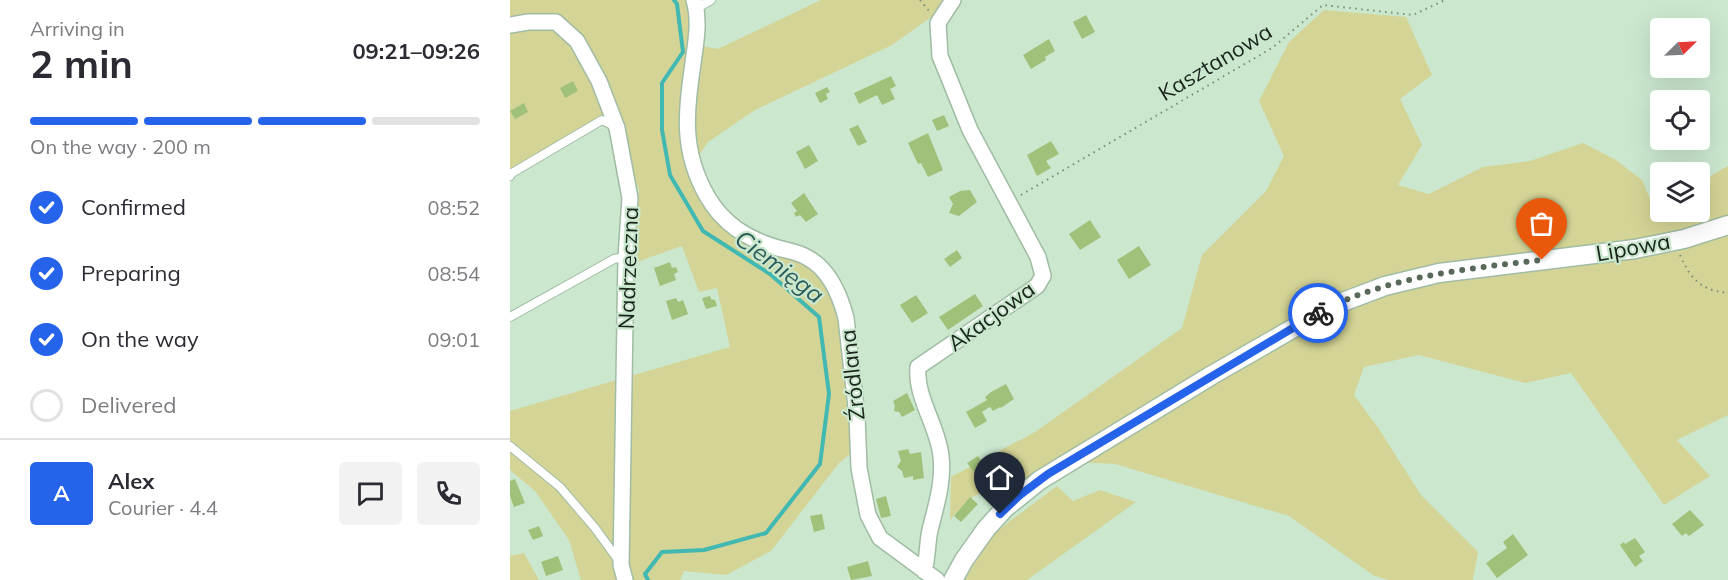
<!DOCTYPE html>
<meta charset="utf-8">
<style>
:root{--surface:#fff;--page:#f2f2f3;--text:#2b2b33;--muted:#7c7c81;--line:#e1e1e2;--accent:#2563eb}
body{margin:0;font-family:Mulish,sans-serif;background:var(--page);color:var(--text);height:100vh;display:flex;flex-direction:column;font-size:22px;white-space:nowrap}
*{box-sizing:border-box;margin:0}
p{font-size:20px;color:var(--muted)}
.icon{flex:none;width:33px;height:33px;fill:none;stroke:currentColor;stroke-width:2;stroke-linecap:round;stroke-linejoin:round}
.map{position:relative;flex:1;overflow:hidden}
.panel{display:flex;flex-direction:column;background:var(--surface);width:510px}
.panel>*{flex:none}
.needle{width:39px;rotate:66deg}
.controls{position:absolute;left:1140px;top:18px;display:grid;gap:12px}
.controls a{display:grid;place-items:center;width:60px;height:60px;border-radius:6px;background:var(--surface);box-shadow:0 6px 24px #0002;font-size:30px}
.pin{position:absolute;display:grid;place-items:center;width:51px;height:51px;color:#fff;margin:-62px -26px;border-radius:50% 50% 50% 0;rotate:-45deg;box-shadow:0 0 6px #0007}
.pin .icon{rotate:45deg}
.courier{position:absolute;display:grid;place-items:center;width:60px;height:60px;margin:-30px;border:4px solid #2563eb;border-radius:50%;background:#fff;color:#222;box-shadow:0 2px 8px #0007}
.summary em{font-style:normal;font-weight:700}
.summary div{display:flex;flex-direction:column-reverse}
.summary{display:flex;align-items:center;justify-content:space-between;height:102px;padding:0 30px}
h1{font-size:39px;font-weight:700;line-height:45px}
.bar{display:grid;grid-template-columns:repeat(4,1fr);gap:9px 6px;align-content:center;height:72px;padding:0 30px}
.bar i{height:8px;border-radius:4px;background:var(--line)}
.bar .active{background:var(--accent)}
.bar p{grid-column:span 4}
.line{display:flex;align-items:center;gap:15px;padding:0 30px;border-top:2px solid var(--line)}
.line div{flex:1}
.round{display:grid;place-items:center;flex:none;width:63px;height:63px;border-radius:6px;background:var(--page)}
ol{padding:0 30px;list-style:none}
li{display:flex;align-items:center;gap:18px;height:66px}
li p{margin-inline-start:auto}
li .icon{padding:6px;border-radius:50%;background:var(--accent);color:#fff;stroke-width:4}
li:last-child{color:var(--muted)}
li i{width:33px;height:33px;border:3px solid var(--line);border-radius:50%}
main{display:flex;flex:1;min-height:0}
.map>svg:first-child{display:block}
.green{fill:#d4d496}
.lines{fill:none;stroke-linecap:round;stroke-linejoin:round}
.stream{stroke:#42b8b2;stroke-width:4}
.building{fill:#a0c179}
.service-casing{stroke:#a0bca4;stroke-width:10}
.minor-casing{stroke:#a0bca4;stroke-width:18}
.tertiary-casing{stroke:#a0bca4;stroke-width:21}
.path{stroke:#798d7b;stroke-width:2;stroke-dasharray:1.5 4.5;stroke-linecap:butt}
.service{stroke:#fff;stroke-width:8}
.minor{stroke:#fff;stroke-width:15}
.tertiary{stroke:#fff;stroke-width:18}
.done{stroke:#58695a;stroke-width:6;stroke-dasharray:0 10.8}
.route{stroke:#2563eb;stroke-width:8}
.labels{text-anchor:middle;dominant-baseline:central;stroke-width:4.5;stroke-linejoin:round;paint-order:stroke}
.street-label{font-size:22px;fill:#1a251b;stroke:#cbe8cf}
.water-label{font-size:24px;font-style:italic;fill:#2b5c59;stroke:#cbe8cf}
</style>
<main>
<section class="panel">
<div class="summary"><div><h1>2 min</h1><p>Arriving in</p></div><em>09:21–09:26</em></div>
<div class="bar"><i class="active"></i><i class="active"></i><i class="active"></i><i></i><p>On the way · 200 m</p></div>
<ol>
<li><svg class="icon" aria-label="check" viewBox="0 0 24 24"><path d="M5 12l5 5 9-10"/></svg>Confirmed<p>08:52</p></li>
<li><svg class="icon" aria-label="check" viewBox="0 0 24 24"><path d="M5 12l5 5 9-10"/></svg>Preparing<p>08:54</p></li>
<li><svg class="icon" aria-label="check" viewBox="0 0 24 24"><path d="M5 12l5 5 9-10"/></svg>On the way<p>09:01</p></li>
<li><i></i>Delivered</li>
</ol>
<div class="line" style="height:108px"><b class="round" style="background:var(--accent);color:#fff">A</b><div><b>Alex</b><p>Courier · 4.4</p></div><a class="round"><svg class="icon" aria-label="chat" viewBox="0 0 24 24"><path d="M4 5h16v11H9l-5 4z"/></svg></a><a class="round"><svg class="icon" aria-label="phone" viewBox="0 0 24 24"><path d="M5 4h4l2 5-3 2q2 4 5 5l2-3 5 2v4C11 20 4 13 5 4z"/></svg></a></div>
</section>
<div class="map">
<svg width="1218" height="580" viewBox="0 0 1218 580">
<rect width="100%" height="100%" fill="#cbe8cf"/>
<!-- green -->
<path class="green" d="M0,0H184L186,45L208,49L311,0H435L424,15L382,45L245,110L198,142L183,164L214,220L301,259L336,318L347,448L329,463L261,551L216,575L174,571L170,580H71L59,540L25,491L0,470V411L220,347L207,288L189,292L172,246L124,263L129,190L107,128L92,120L0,171Z
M814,10L896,17L922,75L890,99L912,145L888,185L919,194L973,167L1020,161L1073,143L1106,160L1132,180L1142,204L1150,201V212H1190V182L1218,166V415L1167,440L1200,476L1154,505L1061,373L1015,383L909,355L854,367L844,395L869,429L911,495L968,552L963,580H878L863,575L779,516L605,464L547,461L498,494C465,488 460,497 440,520L441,477L525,432L672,328L692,255L756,191L774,156L749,101L779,42Z
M547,486L563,501L590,490L626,502L517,580H455L480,536Z
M14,553L29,580H0V556Z"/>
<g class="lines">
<!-- stream -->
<path class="stream" d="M138,580L135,574L152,552L194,550L256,533L310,464L319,394L309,317L260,274L193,231L160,175L152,130V83L173,52L167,4L164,0"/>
</g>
<!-- building -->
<path class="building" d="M576,15L585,32L572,39L563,22Z
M539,39L545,51L535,57L536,60L521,69L513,55Z
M381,76L386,86L380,89L385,99L372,105L367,95L349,104L344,93Z
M63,81L68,91L55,98L50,88Z
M317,87L320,92L316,94L318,99L310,103L305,93Z
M14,103L18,112L5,119L0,111Z
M434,115L439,126L427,131L422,120Z
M348,125L357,142L348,146L339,129Z
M418,133L433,170L418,177L411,163L408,164L398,143Z
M541,141L549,154L536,161L541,168L527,176L517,155Z
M299,145L308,161L295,169L286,152Z
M460,190L467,202L449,216L439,213L443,204L439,197L450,191Z
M294,193L308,214L296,222L290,215L286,217L284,213L287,211L281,203Z
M580,220L591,237L570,250L559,234Z
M629,246L641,265L619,279L607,260Z
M447,250L452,258L440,267L434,259Z
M160,262L162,268L166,267L168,272L164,274L166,280L150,286L144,268Z
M465,294L473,306L438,330L429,317Z
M406,295L418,313L402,323L390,305Z
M200,296L201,299L205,300L207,306L196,309L192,298Z
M166,298L168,302L173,300L178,314L162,320L156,301Z
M496,384L504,399L491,408L490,407L483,411L480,407L472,412L477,421L465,428L456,412L477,400L475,397L481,392Z
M397,393L405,410L392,417L389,412L384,411L385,406L383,401Z
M398,449L400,454L411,452L414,478L403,480V476L394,478L392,471L387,467L391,461L388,451Z
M468,456L474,465L464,472L457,463Z
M5,479L15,503L4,507L0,496V481Z
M376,496L381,516L371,518L366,499Z
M460,497L468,504L451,522L444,516Z
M1180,510L1194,525L1179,536L1176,533L1172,536L1162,524Z
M312,514L315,529L304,532L300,516Z
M29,526L33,536L23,540L18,530Z
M1003,534L1018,555L987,578L976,563L997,548L993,542Z
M1125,538L1135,552L1129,556L1133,561L1125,567L1110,545L1114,542L1115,544Z
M48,556L53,570L36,576L31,562Z
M358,561L362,576L341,580L337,567Z"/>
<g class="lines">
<defs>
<path id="service" d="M186,9L201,0
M0,176L2,173L92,120L106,127
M0,317L104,259L116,257
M0,446L50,487L85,528L109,561"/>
<path id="minor" d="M184,0C190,21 186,41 183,63C176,113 171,150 197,196C213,224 237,239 268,248C278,251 289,252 298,258C320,270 330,295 336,318L347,416L349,468L358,515L370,538L427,580
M0,25L18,22H46L67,41L89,81L107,128L120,198L116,257L112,506L111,565L115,580
M414,571C418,557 417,543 420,530C426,506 434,481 431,456C428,426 405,397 408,367L527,286L533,276L528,257L460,130L430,56L428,23L443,0"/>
<path id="tertiary" d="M443,580L454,560L476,529L495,508L530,480L702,375L822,306L875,286L929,273L1125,249L1174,239L1218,225"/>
</defs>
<!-- service casing -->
<use href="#service" class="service-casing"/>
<!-- minor casing -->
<use href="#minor" class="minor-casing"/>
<!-- tertiary casing -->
<use href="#tertiary" class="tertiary-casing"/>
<!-- path -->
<path class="path" d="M410,0L419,11
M511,195L762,48L813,5L903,15L935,0
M1170,255C1181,280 1191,290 1218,293"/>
<!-- service -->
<use href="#service" class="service"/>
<!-- minor -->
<use href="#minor" class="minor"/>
<!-- tertiary -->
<use href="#tertiary" class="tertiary"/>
</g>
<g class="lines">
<!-- done -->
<path class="done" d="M808,313C878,276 955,269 1032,260"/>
<!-- route -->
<path class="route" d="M490,514L510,495L538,474L808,313"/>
</g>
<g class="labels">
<!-- street labels -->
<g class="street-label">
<text transform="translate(705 62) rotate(-31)">Kasztanowa</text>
<text transform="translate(1123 247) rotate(-10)">Lipowa</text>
<text transform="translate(118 268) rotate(-88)">Nadrzeczna</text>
<text transform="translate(481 316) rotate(-36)">Akacjowa</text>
<text transform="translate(342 375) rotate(-96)">Źródlana</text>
</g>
<!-- water labels -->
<g class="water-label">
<text transform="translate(270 266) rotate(37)">Ciemięga</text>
</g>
</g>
</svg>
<div class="controls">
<a><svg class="needle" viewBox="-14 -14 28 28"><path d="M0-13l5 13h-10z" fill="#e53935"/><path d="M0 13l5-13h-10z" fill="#7c7c81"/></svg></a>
<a><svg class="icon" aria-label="locate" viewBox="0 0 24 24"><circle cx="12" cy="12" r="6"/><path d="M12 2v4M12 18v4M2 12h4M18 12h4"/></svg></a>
<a><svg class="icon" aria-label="layers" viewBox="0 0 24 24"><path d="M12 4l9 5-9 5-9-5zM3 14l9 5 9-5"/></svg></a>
</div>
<div class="pin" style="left:1032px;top:260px;background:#ea580c"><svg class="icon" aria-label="bag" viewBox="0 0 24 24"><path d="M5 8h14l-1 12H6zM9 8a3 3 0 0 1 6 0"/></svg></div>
<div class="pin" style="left:490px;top:514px;background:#1f2937"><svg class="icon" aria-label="home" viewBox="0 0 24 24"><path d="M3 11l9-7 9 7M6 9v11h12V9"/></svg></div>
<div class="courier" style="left:808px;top:313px"><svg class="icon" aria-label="bike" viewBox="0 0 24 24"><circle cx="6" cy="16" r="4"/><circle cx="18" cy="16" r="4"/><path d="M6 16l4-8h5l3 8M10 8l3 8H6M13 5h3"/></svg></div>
</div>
</main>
